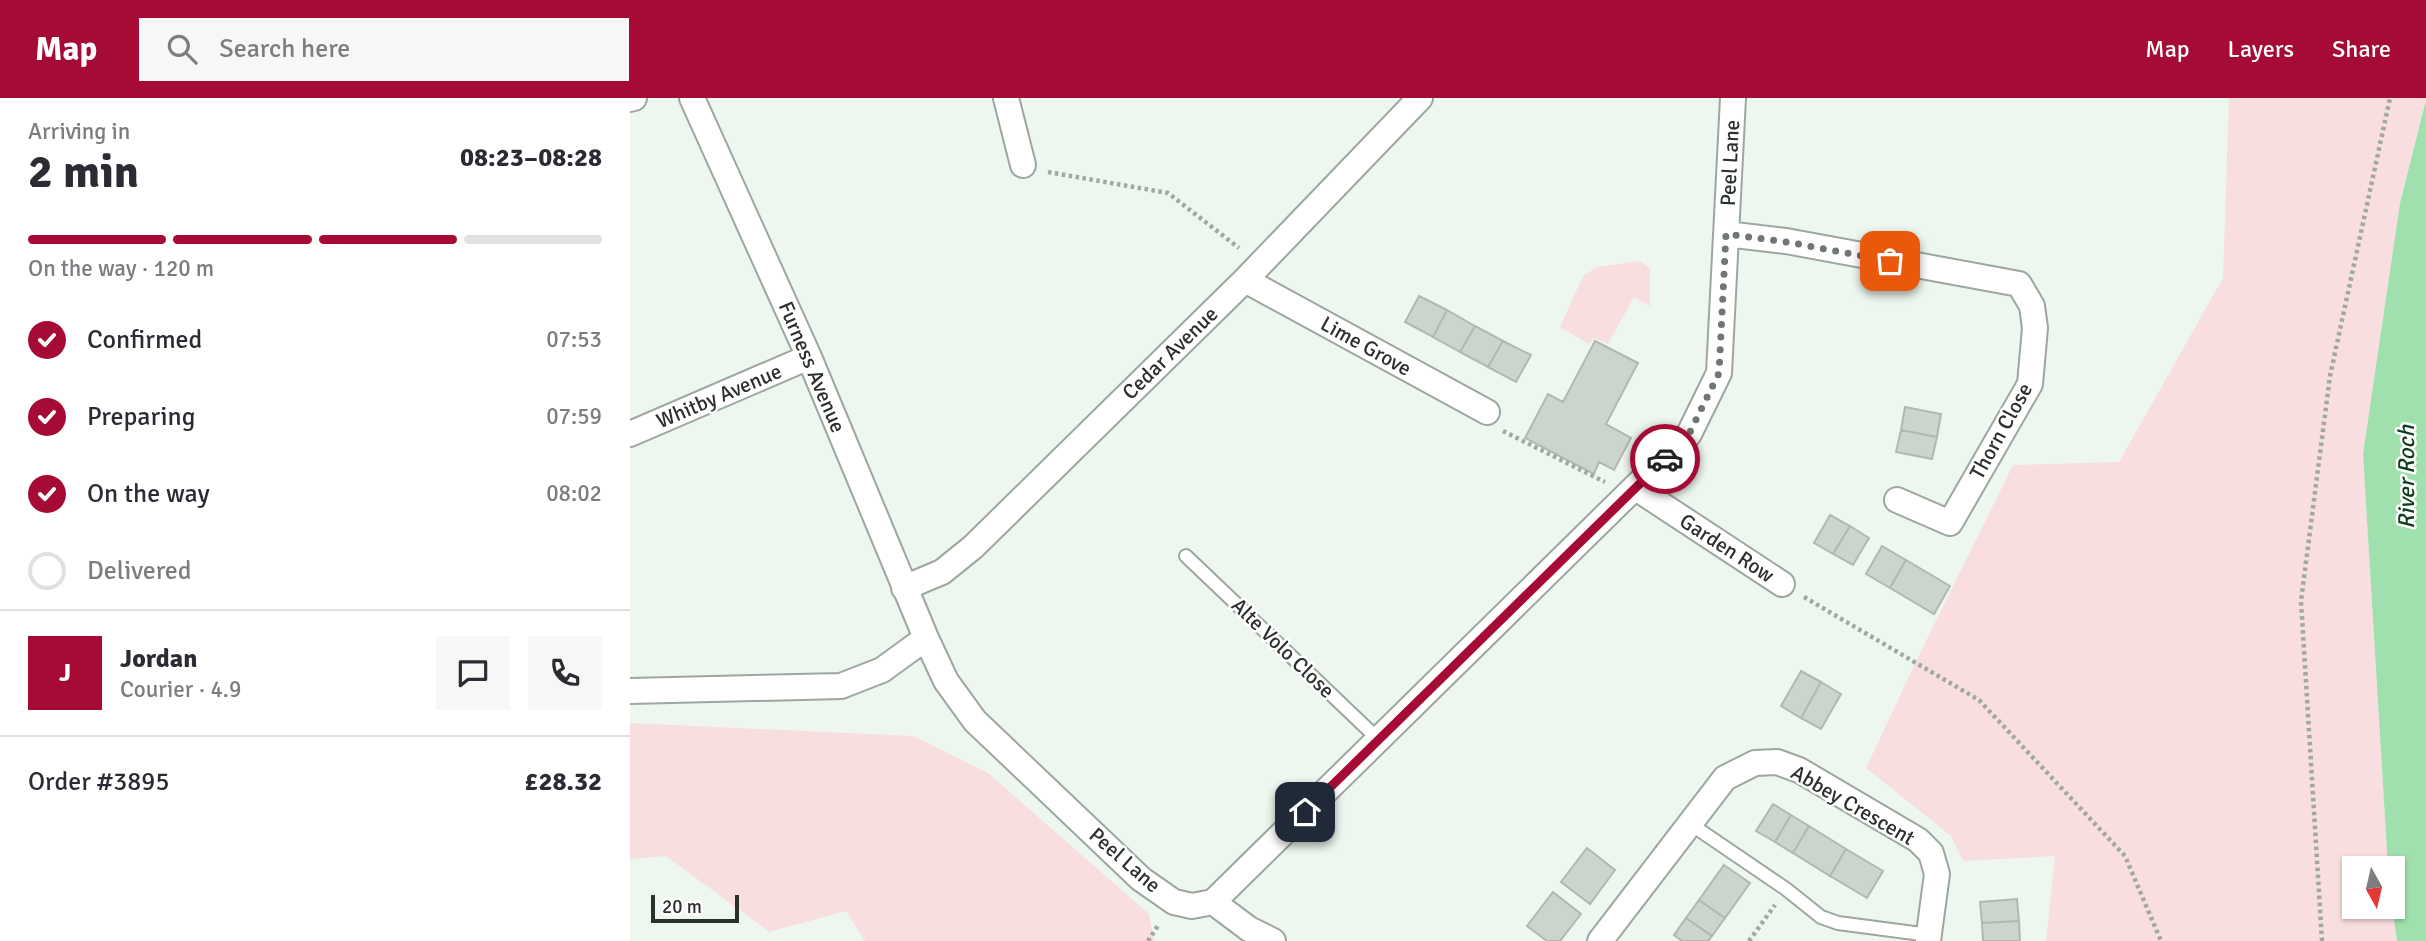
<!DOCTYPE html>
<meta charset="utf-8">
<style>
:root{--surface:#fff;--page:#f7f7f7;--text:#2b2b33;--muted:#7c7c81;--line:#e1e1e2;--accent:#a50b35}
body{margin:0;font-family:Signika,sans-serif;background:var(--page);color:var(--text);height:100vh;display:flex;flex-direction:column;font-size:26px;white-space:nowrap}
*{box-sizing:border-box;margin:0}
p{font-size:23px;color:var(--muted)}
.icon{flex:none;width:38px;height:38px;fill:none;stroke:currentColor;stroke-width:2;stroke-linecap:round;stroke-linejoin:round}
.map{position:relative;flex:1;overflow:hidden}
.panel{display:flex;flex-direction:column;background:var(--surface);width:630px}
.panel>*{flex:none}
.needle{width:46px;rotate:172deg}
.controls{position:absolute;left:1712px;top:758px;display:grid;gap:14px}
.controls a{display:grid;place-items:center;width:63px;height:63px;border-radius:0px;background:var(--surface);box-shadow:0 2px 5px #0004;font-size:35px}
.scale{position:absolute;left:21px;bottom:18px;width:88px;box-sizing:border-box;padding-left:7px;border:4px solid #2c302c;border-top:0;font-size:19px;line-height:24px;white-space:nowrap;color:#2c302c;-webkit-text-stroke:5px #fff;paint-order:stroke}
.pin{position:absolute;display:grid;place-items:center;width:60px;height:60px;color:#fff;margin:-30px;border-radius:14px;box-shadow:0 4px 10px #0006}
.courier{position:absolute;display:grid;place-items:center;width:70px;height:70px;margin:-35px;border:5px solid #a50b35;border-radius:50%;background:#fff;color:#222;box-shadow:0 2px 9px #0007}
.overview em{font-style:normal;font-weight:700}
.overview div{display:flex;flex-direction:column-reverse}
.overview{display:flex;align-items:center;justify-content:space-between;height:119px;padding:0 28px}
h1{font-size:46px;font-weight:700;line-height:52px}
.bar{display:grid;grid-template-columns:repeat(4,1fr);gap:10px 7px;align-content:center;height:84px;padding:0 28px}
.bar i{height:9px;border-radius:5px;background:var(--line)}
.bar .active{background:var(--accent)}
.bar p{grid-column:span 4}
.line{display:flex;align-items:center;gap:18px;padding:0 28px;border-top:2px solid var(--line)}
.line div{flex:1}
.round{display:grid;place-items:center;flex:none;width:74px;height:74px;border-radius:0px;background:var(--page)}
ol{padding:0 28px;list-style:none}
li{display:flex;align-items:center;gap:21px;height:77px}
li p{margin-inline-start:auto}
li .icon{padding:7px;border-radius:50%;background:var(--accent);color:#fff;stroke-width:4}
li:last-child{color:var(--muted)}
li i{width:38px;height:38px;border:4px solid var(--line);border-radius:50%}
header{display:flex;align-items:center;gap:42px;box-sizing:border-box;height:98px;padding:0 35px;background:var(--accent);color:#fff}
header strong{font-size:33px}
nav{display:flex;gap:38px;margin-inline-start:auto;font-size:24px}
.search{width:490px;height:63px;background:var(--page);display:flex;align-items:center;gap:18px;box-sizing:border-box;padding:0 24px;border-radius:0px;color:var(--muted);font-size:26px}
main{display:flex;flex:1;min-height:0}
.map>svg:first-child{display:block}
.green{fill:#f8dedf}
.water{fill:#a0e0ae}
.building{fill:#cbd5cd;stroke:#b0b9b1;stroke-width:2}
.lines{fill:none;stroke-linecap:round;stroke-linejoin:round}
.service-casing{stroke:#9da79f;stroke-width:16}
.minor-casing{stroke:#9da79f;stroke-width:28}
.path{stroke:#a0a8a1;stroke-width:4.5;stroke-dasharray:3.5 3.5;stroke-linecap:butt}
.service{stroke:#fff;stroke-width:12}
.minor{stroke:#fff;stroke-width:24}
.done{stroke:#707670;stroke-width:7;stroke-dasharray:0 12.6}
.route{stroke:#a50b35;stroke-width:9}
.labels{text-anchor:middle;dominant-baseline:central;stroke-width:5;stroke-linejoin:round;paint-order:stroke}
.street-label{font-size:21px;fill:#2c302c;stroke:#fff}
.water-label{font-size:23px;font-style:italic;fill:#0e3d1d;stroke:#fff}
</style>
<header>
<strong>Map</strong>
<div class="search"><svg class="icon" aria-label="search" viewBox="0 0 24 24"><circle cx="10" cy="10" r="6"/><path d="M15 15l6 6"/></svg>Search here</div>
<nav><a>Map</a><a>Layers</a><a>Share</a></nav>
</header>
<main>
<section class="panel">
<div class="overview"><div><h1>2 min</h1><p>Arriving in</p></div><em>08:23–08:28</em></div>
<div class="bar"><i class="active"></i><i class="active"></i><i class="active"></i><i></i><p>On the way · 120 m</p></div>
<ol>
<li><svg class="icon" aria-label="check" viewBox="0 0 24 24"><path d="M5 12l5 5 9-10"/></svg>Confirmed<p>07:53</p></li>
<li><svg class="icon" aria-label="check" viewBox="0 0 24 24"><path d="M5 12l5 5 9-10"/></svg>Preparing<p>07:59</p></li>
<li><svg class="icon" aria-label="check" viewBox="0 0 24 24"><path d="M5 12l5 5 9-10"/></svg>On the way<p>08:02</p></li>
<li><i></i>Delivered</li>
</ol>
<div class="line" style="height:126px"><b class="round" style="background:var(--accent);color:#fff">J</b><div><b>Jordan</b><p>Courier · 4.9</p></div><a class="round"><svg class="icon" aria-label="chat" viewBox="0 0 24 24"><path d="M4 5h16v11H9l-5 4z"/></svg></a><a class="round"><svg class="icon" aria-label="phone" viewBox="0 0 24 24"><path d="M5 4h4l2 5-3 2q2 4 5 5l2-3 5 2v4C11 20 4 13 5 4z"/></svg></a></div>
<div class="line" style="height:91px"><div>Order #3895</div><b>£28.32</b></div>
</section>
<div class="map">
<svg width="1796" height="843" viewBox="0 0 1796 843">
<rect width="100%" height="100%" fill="#edf7ef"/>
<!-- green -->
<path class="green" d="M1599,0H1796L1770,105L1733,356L1758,770H1724V808L1762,809L1767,843H1416L1425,758L1333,763L1321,738L1236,670L1293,549L1383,367L1489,364L1593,180Z
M1010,163L1020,170V208L1004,199L978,246L964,240L959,246L930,229L953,178L967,169Z
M0,625L283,638L358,675L519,816L524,843H235L216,813L139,834L36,758L0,761Z"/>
<!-- water -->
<path class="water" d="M1796,2V843H1767L1762,809V770H1758L1733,356L1770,105Z"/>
<!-- building -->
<path class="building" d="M789,198L817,212L803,239L775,224Z
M817,212L845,228L830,254L803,239Z
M845,228L873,243L858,269L830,254Z
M873,243L901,257L886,284L858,269Z
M965,243L1008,265L976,326L1001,340L984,372L969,364L964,376L895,340L918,296L933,304Z
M1275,309L1311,316L1307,339L1271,332Z
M1271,332L1307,339L1302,361L1266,354Z
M1200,417L1220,428L1203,456L1184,445Z
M1220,428L1239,440L1223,467L1203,456Z
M1252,448L1276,462L1260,490L1236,476Z
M1276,462L1320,488L1304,516L1260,490Z
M1171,573L1191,584L1171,620L1151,608Z
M1191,584L1211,596L1191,631L1171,620Z
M1143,706L1161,717L1145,744L1126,733Z
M1161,717L1179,728L1163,755L1145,744Z
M1179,728L1216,751L1200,778L1163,755Z
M957,750L985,772L960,806L931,784Z
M1216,751L1253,773L1237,800L1200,778Z
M1094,767L1120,785L1095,820L1069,802Z
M923,794L951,816L930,843H917L897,828Z
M1387,801L1389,823L1352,825L1350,804Z
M1069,802L1095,820L1082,838L1056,820Z
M1056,820L1082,838L1078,843H1052L1044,837Z
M1389,823L1390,843H1353L1352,825Z"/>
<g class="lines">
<defs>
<path id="service" d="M556,458L749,642
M1059,725L1156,791L1191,819L1208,825L1299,837"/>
<path id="minor" d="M62,0L179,259L296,540
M376,0L393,67
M0,1L4,0
M1096,136L1156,143L1389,186L1402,208L1405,230L1400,286L1320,425L1267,402
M615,182L857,314
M0,336L179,259
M1006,390L1152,486
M274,490L312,474L343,449L615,182L790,0
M0,593L211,588L252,572L296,540L316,583L345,623L511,781L544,804L562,808L583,804L1059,336L1089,275L1103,0
M583,804L619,831L643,843
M970,843L1095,680L1125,665L1147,664L1169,672L1288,742L1301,755L1307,776L1298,843"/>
</defs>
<!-- service casing -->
<use href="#service" class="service-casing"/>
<!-- minor casing -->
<use href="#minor" class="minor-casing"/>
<!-- path -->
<path class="path" d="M418,74L538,95L609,150
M873,333L975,384
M1174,499L1349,602L1495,758L1531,843
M518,843L529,826
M1119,843L1145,807
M1692,843L1671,503L1700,278L1760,0"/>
<!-- service -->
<use href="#service" class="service"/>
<!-- minor -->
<use href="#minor" class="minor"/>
</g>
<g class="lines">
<!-- done -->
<path class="done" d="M1035,361L1059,336L1089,275L1096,136L1157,144L1260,163"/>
<!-- route -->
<path class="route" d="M675,714L1035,361"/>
</g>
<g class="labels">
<!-- street labels -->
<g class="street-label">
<text transform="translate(1100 65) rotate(-87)">Peel Lane</text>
<text transform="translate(736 248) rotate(29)">Lime Grove</text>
<text transform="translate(540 255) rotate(-44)">Cedar Avenue</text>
<text transform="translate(182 269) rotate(67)">Furness Avenue</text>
<text transform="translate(89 298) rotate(-23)">Whitby Avenue</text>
<text transform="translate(1371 333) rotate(-61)">Thorn Close</text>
<text transform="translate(1097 450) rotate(33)">Garden Row</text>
<text transform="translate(653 550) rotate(44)">Alte Volo Close</text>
<text transform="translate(1223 707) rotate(30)">Abbey Crescent</text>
<text transform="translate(495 762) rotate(41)">Peel Lane</text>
</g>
<!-- water labels -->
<g class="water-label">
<text transform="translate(1776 379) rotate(-90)">River Roch</text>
</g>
</g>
</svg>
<div class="controls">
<a><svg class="needle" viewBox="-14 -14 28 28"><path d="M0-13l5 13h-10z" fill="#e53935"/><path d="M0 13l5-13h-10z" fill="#7c7c81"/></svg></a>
</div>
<div class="scale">20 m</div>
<div class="pin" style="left:1260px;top:163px;background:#ea580c"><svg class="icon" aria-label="bag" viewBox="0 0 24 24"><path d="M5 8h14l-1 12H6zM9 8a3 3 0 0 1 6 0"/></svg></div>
<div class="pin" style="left:675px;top:714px;background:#1f2937"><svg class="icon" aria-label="home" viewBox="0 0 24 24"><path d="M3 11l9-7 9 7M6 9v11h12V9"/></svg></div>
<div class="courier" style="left:1035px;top:361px"><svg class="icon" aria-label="car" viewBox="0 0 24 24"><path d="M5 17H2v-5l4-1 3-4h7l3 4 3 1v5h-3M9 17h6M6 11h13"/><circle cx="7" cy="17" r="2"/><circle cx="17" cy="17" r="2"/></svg></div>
</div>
</main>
